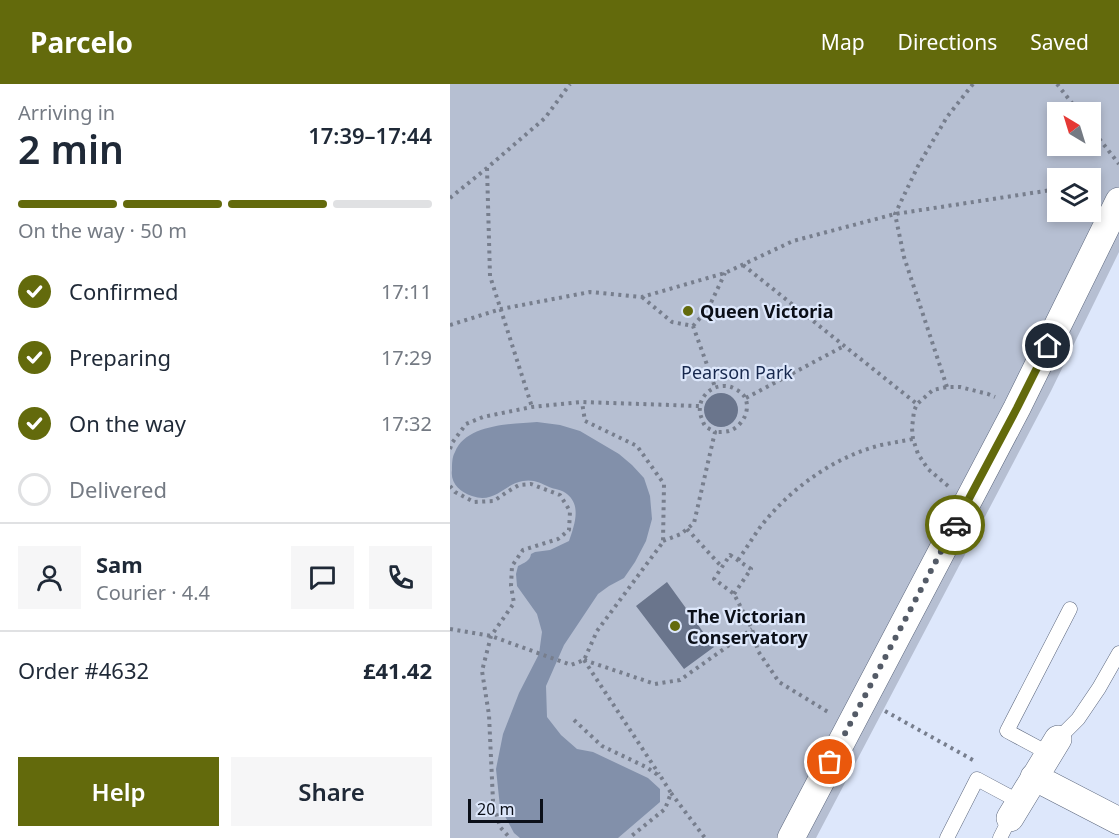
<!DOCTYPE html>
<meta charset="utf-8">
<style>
:root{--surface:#fff;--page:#f6f6f7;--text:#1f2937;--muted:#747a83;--line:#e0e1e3;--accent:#636a0c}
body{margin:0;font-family:"Noto Sans",sans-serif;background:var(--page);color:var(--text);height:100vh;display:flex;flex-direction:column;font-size:22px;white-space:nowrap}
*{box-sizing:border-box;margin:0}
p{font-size:20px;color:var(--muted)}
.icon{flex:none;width:33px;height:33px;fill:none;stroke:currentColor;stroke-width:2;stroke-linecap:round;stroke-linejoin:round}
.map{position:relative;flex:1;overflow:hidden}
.panel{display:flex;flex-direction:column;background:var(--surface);width:450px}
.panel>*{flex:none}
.needle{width:39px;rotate:322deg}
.buttons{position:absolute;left:597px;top:18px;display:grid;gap:12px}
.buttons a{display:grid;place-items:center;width:54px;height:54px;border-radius:0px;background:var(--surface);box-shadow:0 3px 9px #0003;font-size:30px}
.scale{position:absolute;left:18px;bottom:15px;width:75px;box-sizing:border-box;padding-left:6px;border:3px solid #0b0f18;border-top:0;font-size:16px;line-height:21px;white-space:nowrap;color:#0b0f18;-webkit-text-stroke:4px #dde7fb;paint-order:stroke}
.pin{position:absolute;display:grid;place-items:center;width:51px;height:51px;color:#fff;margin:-26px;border:3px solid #fff;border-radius:50%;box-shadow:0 2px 6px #0007}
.courier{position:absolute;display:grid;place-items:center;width:60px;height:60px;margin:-30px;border:4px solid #636a0c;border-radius:50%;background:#fff;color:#222;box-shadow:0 2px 8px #0007}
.summary em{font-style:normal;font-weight:600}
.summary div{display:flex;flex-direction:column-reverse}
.summary{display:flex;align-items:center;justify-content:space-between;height:102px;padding:0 18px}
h1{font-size:39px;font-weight:600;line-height:45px}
.bar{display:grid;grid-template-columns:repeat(4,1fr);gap:9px 6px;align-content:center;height:72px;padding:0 18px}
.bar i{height:8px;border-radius:4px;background:var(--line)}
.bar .active{background:var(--accent)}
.bar p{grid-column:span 4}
.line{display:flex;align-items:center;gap:15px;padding:0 18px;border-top:2px solid var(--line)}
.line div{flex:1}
.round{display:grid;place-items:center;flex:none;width:63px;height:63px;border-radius:0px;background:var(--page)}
ol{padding:0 18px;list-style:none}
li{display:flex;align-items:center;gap:18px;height:66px}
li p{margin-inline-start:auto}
li .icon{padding:6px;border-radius:50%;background:var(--accent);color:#fff;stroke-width:4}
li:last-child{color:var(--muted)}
li i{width:33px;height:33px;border:3px solid var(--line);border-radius:50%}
.action{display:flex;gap:12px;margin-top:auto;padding:12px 18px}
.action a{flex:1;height:69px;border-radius:0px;background:var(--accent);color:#fff;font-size:24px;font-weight:600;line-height:69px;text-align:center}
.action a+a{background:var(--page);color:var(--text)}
header{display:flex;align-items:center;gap:36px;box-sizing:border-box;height:84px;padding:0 30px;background:var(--accent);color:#fff}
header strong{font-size:28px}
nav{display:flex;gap:33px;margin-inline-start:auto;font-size:21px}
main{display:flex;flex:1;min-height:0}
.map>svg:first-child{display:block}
.green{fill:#b6bfd2;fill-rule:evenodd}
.water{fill:#8290aa}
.building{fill:#6a758c}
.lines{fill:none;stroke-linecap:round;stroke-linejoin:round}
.lane-casing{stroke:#5c677d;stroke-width:15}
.street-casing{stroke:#5c677d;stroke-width:28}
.path{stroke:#777e8d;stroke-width:4;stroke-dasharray:3 4.5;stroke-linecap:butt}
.lane{stroke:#fff;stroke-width:14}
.street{stroke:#fff;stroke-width:27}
.done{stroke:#545b67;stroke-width:6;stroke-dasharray:0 10.8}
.route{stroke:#636a0c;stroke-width:8}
.poi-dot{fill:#636a0c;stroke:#dde7fb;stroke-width:2}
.labels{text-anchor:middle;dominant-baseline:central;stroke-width:4.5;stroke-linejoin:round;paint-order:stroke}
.poi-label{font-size:18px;font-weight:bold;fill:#0b0f18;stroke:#dde7fb;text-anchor:start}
.park-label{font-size:18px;fill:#16274d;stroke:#dde7fb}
</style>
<header>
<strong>Parcelo</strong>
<nav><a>Map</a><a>Directions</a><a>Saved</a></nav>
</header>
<main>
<section class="panel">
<div class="summary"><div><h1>2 min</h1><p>Arriving in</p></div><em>17:39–17:44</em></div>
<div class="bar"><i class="active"></i><i class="active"></i><i class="active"></i><i></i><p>On the way · 50 m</p></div>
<ol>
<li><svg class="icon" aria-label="check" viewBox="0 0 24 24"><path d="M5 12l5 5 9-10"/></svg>Confirmed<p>17:11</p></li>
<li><svg class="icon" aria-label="check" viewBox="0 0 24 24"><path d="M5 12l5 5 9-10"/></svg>Preparing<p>17:29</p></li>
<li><svg class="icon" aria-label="check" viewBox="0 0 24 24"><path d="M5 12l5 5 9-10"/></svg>On the way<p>17:32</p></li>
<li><i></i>Delivered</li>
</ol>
<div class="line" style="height:108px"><a class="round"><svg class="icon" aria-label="person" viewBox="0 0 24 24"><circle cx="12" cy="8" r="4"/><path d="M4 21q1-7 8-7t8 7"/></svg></a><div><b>Sam</b><p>Courier · 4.4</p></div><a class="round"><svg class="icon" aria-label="chat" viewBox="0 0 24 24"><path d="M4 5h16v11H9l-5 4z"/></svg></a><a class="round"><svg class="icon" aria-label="phone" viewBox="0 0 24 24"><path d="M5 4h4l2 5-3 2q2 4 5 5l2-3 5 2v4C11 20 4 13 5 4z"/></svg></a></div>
<div class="line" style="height:78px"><div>Order #4632</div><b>£41.42</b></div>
<div class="action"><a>Help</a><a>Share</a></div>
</section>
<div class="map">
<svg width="669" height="754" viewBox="0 0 669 754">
<rect width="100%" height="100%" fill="#dde7fb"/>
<!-- green -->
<path class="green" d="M0,0H669V168L601,307L366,754H0ZM608,28H640V62H608ZM608,94H640V128H608Z"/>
<!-- water -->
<path class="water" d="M87,338L110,341L130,347L169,370L182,381L194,394L200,412L202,435L196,457L185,478L174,494L159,502L148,510L114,561L96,602L97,633L111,651L127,665L143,668L198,694L210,705V718L168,754H70L64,749L50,723L46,685L53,650L69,609L89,570L92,548L87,530L67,502L66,490L68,482C74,479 80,477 81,470L85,468L100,466L119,457C124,442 132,422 117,410C113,406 104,405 99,403C91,399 83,395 73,397C54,400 45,420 22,412C10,408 0,399 2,386C2,380 2,373 5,368C16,340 62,340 87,338Z"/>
<!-- building -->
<path class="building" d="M254 326a17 17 0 1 1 34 0a17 17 0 1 1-34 0Z
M217,498L264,563L234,585L186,522Z"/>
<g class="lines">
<defs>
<path id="lane" d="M608,655L628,635L649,604L669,569
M598,669L557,647L620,525
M497,754L527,695L570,718
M550,754L560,734"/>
<path id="street" d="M584,693L669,737
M560,734L608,655
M341,754L567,324L669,117"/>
</defs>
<!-- lane casing -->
<use href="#lane" class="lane-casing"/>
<!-- street casing -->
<use href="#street" class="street-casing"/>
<!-- path -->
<path class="path" d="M607,0L629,28
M640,43L669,80
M37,84L40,192L82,323
M640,100L650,99
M0,114L37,84L95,34L120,0
M293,181L467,320
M192,213L222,238L243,242L265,303
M0,241L51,225L140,208L192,213L275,189L343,157L445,130L608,105
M243,242L258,225L275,189
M497,303L454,173L445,130L468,82L497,33L523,0
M296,314L394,262
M0,365L2,359L16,340L33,333L82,323L132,318L249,322
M0,402L5,408L24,418L44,417L57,408L69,401L81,400L110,411L120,427L119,446L108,455L73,466L62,482L61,502L64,519L41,552L32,587L39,631L43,717L50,743L60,754
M498,402L478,385L468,370L463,355L462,344L464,327L467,320L483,306L497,303H510L538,310L545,313
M237,445L272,483
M213,457L231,450L244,439L265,348C262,346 259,345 256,343C254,341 253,338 252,335C242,313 268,293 287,306C291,308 295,312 296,316C300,329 291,343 279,347C275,348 270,348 265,348
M288,476C296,465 303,453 311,442C341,404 384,373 431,361C442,359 452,357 463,355
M284,510L301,485L280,471L264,495L284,510L302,545L308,567L329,598L378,628
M0,545L41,552L121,581L134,576L147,547L213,458L214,400L187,362L135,337L132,318
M134,576L205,600L230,596L302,545
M134,576L209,690
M435,627L523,676
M124,636L152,662L196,683L211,693L221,709L215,725L179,754
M221,709L255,754"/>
<!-- lane -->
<use href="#lane" class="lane"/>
<!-- street -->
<use href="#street" class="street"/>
</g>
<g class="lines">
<!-- done -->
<path class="done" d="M380,678L505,441"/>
<!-- route -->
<path class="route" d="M505,441L567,324L598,262"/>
</g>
<!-- markers -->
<g class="poi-dot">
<circle cx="238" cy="227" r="6"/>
<circle cx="225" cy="542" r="6"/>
</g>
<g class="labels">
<!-- poi labels -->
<g class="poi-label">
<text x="250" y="227">Queen Victoria</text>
<text x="237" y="532">The Victorian<tspan x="237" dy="21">Conservatory</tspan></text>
</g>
<!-- park labels -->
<g class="park-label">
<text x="287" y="288">Pearson Park</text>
</g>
</g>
</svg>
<div class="buttons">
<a><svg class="needle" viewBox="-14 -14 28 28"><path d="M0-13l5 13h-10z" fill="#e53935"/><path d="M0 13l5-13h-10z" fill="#747a83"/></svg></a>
<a><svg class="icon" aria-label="layers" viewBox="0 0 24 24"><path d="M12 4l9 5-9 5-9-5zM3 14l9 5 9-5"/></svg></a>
</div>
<div class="scale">20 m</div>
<div class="pin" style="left:380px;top:678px;background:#ea580c"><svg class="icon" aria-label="bag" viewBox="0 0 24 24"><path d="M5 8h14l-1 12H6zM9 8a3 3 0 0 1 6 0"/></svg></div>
<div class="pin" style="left:598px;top:262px;background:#1f2937"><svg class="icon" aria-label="home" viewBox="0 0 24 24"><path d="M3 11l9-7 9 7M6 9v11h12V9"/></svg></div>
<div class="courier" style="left:505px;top:441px"><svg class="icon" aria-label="car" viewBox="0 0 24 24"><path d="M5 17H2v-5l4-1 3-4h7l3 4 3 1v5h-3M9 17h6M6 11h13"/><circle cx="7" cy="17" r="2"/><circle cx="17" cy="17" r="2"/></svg></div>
</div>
</main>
